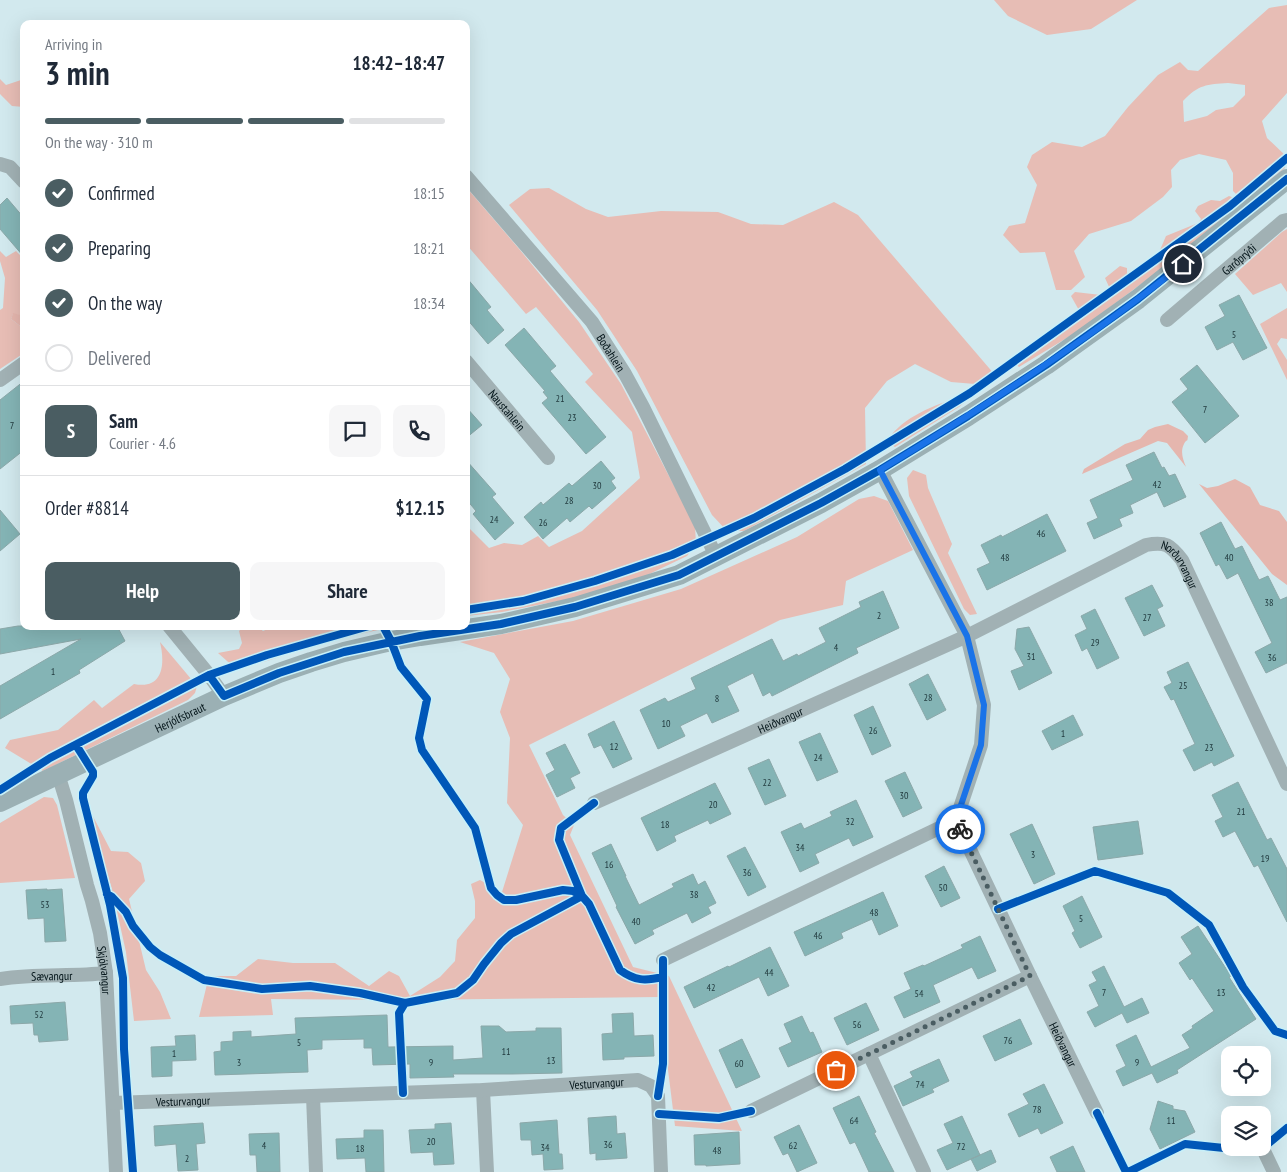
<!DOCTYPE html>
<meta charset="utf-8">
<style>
:root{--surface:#fff;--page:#f6f6f7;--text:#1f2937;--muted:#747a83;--line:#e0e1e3;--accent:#4a5d62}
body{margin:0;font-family:"PT Sans Narrow",sans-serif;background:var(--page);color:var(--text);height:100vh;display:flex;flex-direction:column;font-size:19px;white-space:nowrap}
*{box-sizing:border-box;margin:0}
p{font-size:16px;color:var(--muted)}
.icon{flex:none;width:28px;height:28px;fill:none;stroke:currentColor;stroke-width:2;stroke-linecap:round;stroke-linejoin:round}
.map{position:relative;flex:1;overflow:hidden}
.sheet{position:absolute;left:20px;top:20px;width:450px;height:610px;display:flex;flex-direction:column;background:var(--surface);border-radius:10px;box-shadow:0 5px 20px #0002}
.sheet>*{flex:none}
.controls{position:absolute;left:1221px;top:1046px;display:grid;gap:10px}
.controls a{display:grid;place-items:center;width:50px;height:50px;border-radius:10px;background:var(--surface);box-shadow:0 5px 20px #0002;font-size:25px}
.pin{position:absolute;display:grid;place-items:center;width:42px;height:42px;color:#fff;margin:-21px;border:2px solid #fff;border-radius:50%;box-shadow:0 1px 5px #0007}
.courier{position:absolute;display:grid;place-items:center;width:50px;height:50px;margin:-25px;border:4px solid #1a73e8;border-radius:50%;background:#fff;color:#222;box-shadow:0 1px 6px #0007}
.head em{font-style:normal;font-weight:700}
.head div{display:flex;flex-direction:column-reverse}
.head{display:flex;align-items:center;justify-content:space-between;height:85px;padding:0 25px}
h1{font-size:32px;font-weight:700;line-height:38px}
.bar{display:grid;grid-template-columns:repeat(4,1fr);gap:8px 5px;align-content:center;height:60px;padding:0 25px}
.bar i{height:6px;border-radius:4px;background:var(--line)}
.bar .on{background:var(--accent)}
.bar p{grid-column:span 4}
.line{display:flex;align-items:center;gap:12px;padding:0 25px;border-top:1px solid var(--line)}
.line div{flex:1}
.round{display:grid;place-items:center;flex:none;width:52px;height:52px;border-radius:10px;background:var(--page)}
ol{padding:0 25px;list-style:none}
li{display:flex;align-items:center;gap:15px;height:55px}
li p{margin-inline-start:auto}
li .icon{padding:5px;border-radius:50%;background:var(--accent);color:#fff;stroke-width:4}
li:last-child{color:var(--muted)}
li i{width:28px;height:28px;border:2px solid var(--line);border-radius:50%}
.cta{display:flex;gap:10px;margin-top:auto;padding:10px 25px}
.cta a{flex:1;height:58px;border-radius:10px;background:var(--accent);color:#fff;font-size:20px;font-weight:700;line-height:58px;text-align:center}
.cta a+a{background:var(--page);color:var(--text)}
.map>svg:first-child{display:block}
.green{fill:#e7bdb5;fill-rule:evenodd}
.forest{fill:#e5b6ae}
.building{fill:#84b4b5;stroke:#8ba8a9}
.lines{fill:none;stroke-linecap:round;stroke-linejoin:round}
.street{stroke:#a1b1b4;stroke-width:14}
.secondary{stroke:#9bb0b4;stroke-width:20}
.cycleway-casing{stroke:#c7f0f9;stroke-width:11}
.cycleway{stroke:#0057b8;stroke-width:8}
.done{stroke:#4a5d62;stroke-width:5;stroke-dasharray:0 9}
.route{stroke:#1a73e8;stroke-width:6}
.labels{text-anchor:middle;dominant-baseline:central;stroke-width:4;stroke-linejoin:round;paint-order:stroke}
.number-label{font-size:10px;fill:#213a3e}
.street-label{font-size:12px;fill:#001217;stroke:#c7f0f9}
</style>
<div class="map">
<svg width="1287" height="1172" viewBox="0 0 1287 1172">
<rect width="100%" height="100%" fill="#d2e9ee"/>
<!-- green -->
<path class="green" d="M994,0H1137L1091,29L1047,35L1008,16Z
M1287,5V93L1262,121L1267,138L1286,156L1285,168L1257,191L1241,199L1233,191V173L1226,160L1199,154L1180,160L1171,170L1172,187L1163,197L1131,221L1089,234L1074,251L1085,277L1071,290H1056L1045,252L1020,253L1003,235L1009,226L1025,223L1037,185L1027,167L1032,155L1052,142L1082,147L1105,136L1128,107L1158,75L1180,62L1188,70L1198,71L1269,8ZM1228,83L1245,85V95L1233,107L1216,110L1207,116L1184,122L1183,101C1198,85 1207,84 1228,83Z
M0,79L6,85L24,79V107L12,106L0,94Z
M466,187L520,250L579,322L621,384L695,526L696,544L687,556L641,578L594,594L502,612L466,616V525L489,548L504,543L522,545L538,536L549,547L582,531L640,478L632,432L585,382L593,374L536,307L526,314L466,244Z
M549,188L586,209L608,217L661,211L718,212L751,224L783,225L834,202L858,215L995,375L975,384L951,382L915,364L887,381L865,408L866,464L744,531H727L712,515L637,371L597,310L509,205L530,189Z
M1229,196L1237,199L1243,206L1187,250L1075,333L1019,367L1013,361L1024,348L1041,345L1055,339L1066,324L1075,320L1080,312L1071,296L1075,292L1101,295L1110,289L1105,278L1120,266L1127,268V278L1131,282L1139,274L1157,261L1160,250L1166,236L1198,223L1201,219L1195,211L1198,206L1211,200L1220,201Z
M1287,229V292L1281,283L1253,295L1235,274L1282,232Z
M0,251L6,257L16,251L24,259V316L13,314L11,319L24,329V353L0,369V310L3,308L5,278L0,261Z
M1287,308V339L1281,338L1277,344L1287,360V380L1260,324Z
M960,398L965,402L959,407L895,447L890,444L888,440C901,418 937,403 960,398Z
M913,470L926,475L928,488L952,544L948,553L977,614L970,615L964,609L909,496L907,478Z
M874,496L888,501L913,550L846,581L843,605L780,620L529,745L563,815L574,825L570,835L633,967L669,976L742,1131L675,1126L659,997L403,1000L271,999L273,1015L199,1017L209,976H236L258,959L293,963H335L369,986L389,971L399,976L410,996L440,977L455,961L457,940L475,918V901L471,884L480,880L502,892L523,825L507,803L510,738L500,712L510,679L494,653L460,642L573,621L681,589L797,537L859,499Z
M244,626H257L263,631L275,626H396L328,641L267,661L236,669L218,653L239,649L242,643L239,631Z
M160,642L197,686L195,693L188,700L43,771L5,748L10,740L58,730L94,700L102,708L134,684C164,690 165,663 160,642Z
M44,797L53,798L57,805L75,878L0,883V823Z
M84,799L111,851L128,852L141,863L145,881L129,899L146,970L160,992L171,1019L134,1021L126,952L112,889Z"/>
<!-- forest -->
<path class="forest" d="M13,313L24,316V329L11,319Z
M1168,424L1183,431L1188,436C1187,444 1188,437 1184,444C1180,452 1183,459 1186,467L1167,443L1158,441L1082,474L1084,469L1125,444L1140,439L1148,430L1155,427Z
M1235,479L1250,487L1260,505L1279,511L1287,522V585L1272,574L1199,484L1207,488L1218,486Z"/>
<!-- building -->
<path class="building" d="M7,198L24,218V257L0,229V205Z
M466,277L491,307L487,310L504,330L488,344L466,318Z
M1239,295L1267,348L1243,360L1233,342L1217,350L1205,327L1225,316L1219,305Z
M524,328L556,366L550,371L606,437L586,454L542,403L548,398L543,392L545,391L505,345Z
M1197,365L1239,416L1205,443L1172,402L1188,389L1180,379Z
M24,381V450L0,469V400Z
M466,407L482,425L466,438Z
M1154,452L1162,468L1164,467L1169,476L1175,474L1186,497L1164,507L1157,492L1130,505L1133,513L1119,519L1122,526L1094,539L1087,523L1098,518L1090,500L1133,480L1126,465Z
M466,460L496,494L492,497L514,523L495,540L473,514L476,511L466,499Z
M601,461L615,478L611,481L616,488L592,509L589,506L570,522L567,518L543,539L524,517L541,502L543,505L569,483L572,486Z
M0,510L20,534L0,551Z
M1047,514L1066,551L987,590L977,569L990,563L981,545L1001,535L1002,537Z
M1221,522L1235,549L1242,546L1259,580L1268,576L1280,600L1287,597V663L1266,673L1255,652L1272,643L1238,573L1227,579L1219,564L1216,566L1200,533Z
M1152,585L1163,606L1157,609L1165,626L1144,636L1125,598Z
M883,591L899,628L856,648L858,653L772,696L770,692L763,696L753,673L727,686L739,711L712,723L707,713L680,726L685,736L658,749L640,710L665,698L668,702L696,689L691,678L772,639L783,661L797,654L798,656L826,642L819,628L861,607L859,602Z
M1095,609L1119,658L1097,669L1087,648L1082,651L1075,635L1087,629L1081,616Z
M18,626H117L125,641L79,670L80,673L0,719V686L81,639L0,654V629Z
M1029,627L1052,673L1019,690L1011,671L1024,666L1015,649L1017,629Z
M1188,662L1234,756L1214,766L1212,762L1194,771L1183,750L1195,744L1174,699L1171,700L1164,687L1172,683L1167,672Z
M928,674L946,710L927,720L909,684Z
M873,706L891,746L872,755L854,715Z
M1073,715L1083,735L1052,750L1042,731Z
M614,721L632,759L613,768L601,745L594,748L588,734Z
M820,733L838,772L817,781L799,742Z
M565,744L580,773L570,778L575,788L557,797L546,775L555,770L546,753Z
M769,759L786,796L765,805L748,768Z
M905,772L922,808L903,817L885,781Z
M1238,782L1267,840L1271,838L1287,869V922L1258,865L1254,867L1235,831L1223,837L1215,821L1223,817L1212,795Z
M715,783L731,814L710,824L708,820L674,836L676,841L657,851L641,818Z
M856,800L873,837L853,846L849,838L815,854L819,863L800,872L781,832L801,823L804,829L832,816L830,812Z
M1138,821L1143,854L1098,860L1093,827Z
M1032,824L1055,874L1034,884L1010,834Z
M611,844L626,876H625L639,905L674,887L672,884L693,874L698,885L705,881L716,903L708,907L711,913L692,923L687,913L652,930L654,934L635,944L616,907L617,906L592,853Z
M745,847L766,887L748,896L727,856Z
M944,866L960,898L941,907L925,876Z
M47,889V890L62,889L66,941L45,942L44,918L28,919L26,890Z
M883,892L898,926L879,935L872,919L841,933L843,938L805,956L794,932Z
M1082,896L1102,937L1080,948L1072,933L1075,931L1063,906Z
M1198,926L1231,976L1229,977L1256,1019L1177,1070L1178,1073L1157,1083L1152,1073L1123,1086L1116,1071L1126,1066L1116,1045L1136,1035L1151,1067L1190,1048L1182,1035L1193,1028L1192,1026L1214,1011L1192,978L1190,980L1179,963L1192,954L1181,937Z
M980,936L996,971L978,979L972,967L933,985L940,1002L904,1018L894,997L911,989L904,973L923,965L924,966L963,948L961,945Z
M770,947L789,986L768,996L759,977L694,1008L684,987L728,966L729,967Z
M1104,966L1124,1007L1142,998L1149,1013L1127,1023L1122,1013L1095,1027L1087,1012L1099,1006L1089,985L1097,981L1092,972Z
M65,1002L68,1040L39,1042L38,1035H34L33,1023L11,1024L10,1006Z
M866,1003L879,1030L847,1045L834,1018Z
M633,1013L634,1036L653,1035L654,1056L624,1057V1059L603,1060L602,1034L613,1033L612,1014Z
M387,1015L388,1047L453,1046V1060L483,1058L481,1026H499L506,1032L536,1031V1028H561L562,1073L512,1074H453L454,1077L410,1078V1064L373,1065L372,1048H364V1039L322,1040V1049L307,1050L308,1072L215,1075L214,1052L221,1051V1042L233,1041V1032L251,1031V1037L296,1034L295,1018Z
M802,1016L810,1033L813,1032L822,1052L788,1067L779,1048L792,1042L784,1024Z
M1020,1019L1032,1044L995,1061L983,1036Z
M195,1035L196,1060L172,1061V1076L152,1077L151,1047L176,1046L175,1036Z
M742,1039L760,1077L736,1088L719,1050Z
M939,1059L949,1081L932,1089L934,1092L903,1106L894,1086L913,1077L910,1072Z
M1044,1084L1063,1123L1041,1134L1038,1128L1019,1137L1008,1114L1029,1104L1023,1094Z
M859,1096L876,1132L874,1133L894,1172H869L855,1142L850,1144L833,1108Z
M1158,1101L1173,1106V1109L1185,1111L1195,1132L1160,1149L1150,1129Z
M616,1116L617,1134L625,1133L627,1158L596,1160V1153L590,1154L588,1118Z
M962,1116L980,1155L947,1170L937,1150L953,1143L944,1124Z
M557,1120L559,1154H562L563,1169L544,1170L543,1154L532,1155L531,1140H521L520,1123Z
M203,1123L205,1143L196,1144L198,1170L178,1171L176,1144L155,1146L154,1126Z
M451,1123L454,1164L434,1165L433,1152L411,1153L409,1130L435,1129V1124Z
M799,1125L817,1163L797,1172L788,1153L783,1155L774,1137Z
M364,1130H383L384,1172H366L365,1158L337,1159L336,1139L364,1138Z
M739,1132L740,1164L706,1166V1165H695L694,1135Z
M279,1133L280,1172H257L256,1155H250L249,1134Z
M1073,1146L1085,1172H1057L1050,1157Z
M991,1150L996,1162L977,1171L971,1159Z"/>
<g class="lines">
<!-- street -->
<g class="street">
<path d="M0,164L10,167L24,182"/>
<path id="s1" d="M466,176L592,322L625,374L643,407L716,556"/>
<path id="s2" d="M1167,320L1283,221L1287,220"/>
<path id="s3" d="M466,361L548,458"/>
<path d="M0,380L24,363"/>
<path d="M169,626L209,675L224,696"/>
<path id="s4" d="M58,774L66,800L87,885L92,901L100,933L106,973L116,1172"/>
<path id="s5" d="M594,803L967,636L1146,545C1166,541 1170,545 1182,560L1287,784"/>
<path d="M663,960L956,820"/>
<path id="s6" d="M1030,976L1097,1113"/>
<path id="s7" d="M0,979C35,973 71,977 106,973"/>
<path d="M869,1054L924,1172"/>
<path d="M483,1090L487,1172"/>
<path d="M313,1096L316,1172"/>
<path id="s8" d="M113,1103L483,1090L638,1080L651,1086L658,1096L661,1172"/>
<path d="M751,1111L1030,976L956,820L981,745L984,705L967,636L880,470"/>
<path d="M1262,1147L1274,1172"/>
</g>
<!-- secondary -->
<path class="secondary" id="s9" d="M0,802L224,696L279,673L311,662L344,652L391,641L420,636L501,624L575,607L679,575L821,503L880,470L968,416L1046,365L1138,299L1287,179"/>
<defs>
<path id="cycleway" d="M466,610L523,601L595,581L672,555L754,518L845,469L970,393L1230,206L1287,158
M383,626L391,641L401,667L427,699L419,738L422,750L475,828L491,888L497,895L504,900H516L563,890L573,891L582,896L589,904L620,970C635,981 645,981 663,977V960
M209,675L224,696L279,673L344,652L420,636L501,624L575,607L679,575L821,503L880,470L968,416L1046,365L1138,299L1287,179
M76,745L93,772V776L83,793V798L110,905L123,978L124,1049L133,1172
M0,790L50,758L209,675L267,655L369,626
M107,894L112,897L126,912L133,926L150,947L160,955L204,980L262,989L310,986L360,993L405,1003
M998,909L1095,871L1168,893L1209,925L1243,987L1275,1031L1287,1035
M403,1093L399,1013L405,1003L457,993L473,980L484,964L501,943L511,934L582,896L559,840L561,828L594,803
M658,1096L663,1064V977
M1097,1113L1126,1172
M659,1114L719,1118L751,1111
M1128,1172L1185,1144L1224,1148H1263L1287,1128"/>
</defs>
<!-- cycleway casing -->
<use href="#cycleway" class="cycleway-casing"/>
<!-- cycleway -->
<use href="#cycleway" class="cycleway"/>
</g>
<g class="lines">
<!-- done -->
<path class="done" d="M836,1070L1030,976L960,829"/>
<!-- route -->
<path class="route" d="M960,829L956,820L981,745L984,705L967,636L880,470C985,407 1088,340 1183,264"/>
</g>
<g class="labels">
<!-- number labels -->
<g class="number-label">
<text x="1234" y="334">5</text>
<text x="560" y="398">21</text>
<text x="1205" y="409">7</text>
<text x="572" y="417">23</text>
<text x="12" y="425">7</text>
<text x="1157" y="484">42</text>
<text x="597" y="485">30</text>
<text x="569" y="500">28</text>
<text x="494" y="519">24</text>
<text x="543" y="522">26</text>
<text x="1041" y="533">46</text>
<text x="1005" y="557">48</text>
<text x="1229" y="557">40</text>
<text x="1269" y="602">38</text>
<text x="879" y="615">2</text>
<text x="1147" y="617">27</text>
<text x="1095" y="642">29</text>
<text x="836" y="647">4</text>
<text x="1031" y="656">31</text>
<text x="1272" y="657">36</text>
<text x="53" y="671">1</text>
<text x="1183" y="685">25</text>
<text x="928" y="697">28</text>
<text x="717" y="698">8</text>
<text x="666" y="723">10</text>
<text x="873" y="730">26</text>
<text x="1063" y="733">1</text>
<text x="614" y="746">12</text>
<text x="1209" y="747">23</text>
<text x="818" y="757">24</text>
<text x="767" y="782">22</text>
<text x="904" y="795">30</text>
<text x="713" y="804">20</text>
<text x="1241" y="811">21</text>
<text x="850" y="821">32</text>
<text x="665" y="824">18</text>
<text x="800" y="847">34</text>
<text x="1033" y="854">3</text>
<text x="1265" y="858">19</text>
<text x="609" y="864">16</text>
<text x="747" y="872">36</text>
<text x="943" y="887">50</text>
<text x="694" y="894">38</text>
<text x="45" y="904">53</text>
<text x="874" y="912">48</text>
<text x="1081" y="918">5</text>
<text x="636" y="921">40</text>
<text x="818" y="935">46</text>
<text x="769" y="972">44</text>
<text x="711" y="987">42</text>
<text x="1104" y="992">7</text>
<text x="1221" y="992">13</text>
<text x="919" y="993">54</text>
<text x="39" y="1014">52</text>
<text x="857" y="1024">56</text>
<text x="1008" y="1040">76</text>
<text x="299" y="1042">5</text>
<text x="506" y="1051">11</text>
<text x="174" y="1053">1</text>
<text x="551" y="1060">13</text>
<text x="239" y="1062">3</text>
<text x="431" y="1062">9</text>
<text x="1137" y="1062">9</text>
<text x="739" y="1063">60</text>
<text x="920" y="1084">74</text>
<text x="1037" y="1109">78</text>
<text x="854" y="1120">64</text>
<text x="1171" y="1120">11</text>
<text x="431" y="1141">20</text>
<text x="608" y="1144">36</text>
<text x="264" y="1145">4</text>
<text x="793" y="1145">62</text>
<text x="961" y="1146">72</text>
<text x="545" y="1147">34</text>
<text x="360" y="1148">18</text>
<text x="717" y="1150">48</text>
<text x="187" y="1158">2</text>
</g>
<!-- street labels -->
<g class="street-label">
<text stroke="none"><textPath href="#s2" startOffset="94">Garðprýði</textPath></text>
<text stroke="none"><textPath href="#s1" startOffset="229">Boðahlein</textPath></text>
<text stroke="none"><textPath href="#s3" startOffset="64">Naustahlein</textPath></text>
<text stroke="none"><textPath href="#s5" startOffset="654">Norðurvangur</textPath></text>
<text stroke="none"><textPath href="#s9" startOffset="199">Herjólfsbraut</textPath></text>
<text stroke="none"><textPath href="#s5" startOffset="204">Heiðvangur</textPath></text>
<text stroke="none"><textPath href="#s4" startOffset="202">Skjólvangur</textPath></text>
<text stroke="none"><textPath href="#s7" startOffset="52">Sævangur</textPath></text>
<text stroke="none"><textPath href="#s6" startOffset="76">Heiðvangur</textPath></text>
<text stroke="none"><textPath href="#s8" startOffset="484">Vesturvangur</textPath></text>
<text stroke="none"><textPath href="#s8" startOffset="70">Vesturvangur</textPath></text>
</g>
</g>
</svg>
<div class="controls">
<a><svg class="icon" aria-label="locate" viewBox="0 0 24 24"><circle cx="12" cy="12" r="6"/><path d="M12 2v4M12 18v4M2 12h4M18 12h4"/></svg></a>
<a><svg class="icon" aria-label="layers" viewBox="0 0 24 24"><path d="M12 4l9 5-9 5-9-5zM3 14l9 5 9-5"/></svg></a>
</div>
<div class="pin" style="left:836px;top:1070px;background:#ea580c"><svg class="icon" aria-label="bag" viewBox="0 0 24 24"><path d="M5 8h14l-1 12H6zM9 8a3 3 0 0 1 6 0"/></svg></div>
<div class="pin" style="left:1183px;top:264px;background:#1f2937"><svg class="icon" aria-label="home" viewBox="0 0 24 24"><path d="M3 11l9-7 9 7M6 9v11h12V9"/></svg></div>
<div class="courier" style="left:960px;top:829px"><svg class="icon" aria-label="bike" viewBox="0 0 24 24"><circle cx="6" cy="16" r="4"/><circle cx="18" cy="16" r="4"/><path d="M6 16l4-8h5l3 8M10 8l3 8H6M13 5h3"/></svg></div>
<section class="sheet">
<div class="head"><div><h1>3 min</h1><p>Arriving in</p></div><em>18:42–18:47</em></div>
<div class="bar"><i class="on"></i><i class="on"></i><i class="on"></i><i></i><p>On the way · 310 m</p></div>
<ol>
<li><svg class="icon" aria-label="check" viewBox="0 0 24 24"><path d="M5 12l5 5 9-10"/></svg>Confirmed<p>18:15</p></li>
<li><svg class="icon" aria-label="check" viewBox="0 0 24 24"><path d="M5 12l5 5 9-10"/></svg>Preparing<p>18:21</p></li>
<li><svg class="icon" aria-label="check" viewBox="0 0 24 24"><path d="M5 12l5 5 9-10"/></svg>On the way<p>18:34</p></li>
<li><i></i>Delivered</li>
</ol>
<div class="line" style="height:90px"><b class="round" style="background:var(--accent);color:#fff">S</b><div><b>Sam</b><p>Courier · 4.6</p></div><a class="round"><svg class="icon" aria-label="chat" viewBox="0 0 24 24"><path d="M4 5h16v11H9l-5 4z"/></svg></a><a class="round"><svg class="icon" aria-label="phone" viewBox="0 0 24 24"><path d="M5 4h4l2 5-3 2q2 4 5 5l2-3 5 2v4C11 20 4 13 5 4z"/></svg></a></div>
<div class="line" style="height:65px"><div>Order #8814</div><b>$12.15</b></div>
<div class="cta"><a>Help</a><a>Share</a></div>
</section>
</div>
